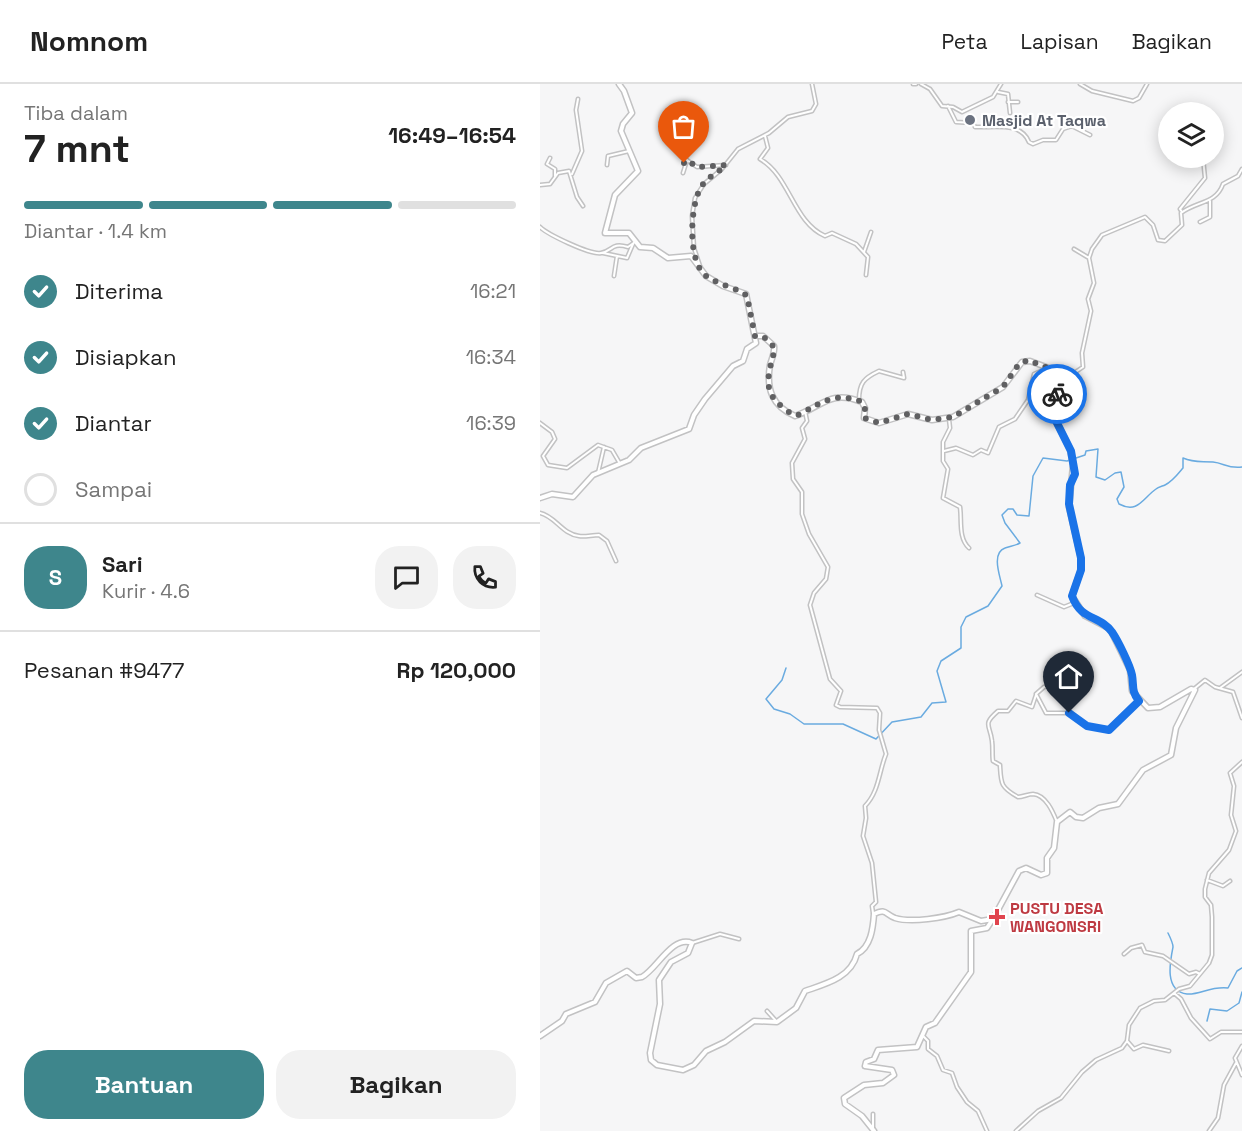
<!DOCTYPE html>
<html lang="id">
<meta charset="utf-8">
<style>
:root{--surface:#fff;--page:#f2f2f2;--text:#222;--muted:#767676;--line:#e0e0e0;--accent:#3e868c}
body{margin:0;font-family:"Space Grotesk",sans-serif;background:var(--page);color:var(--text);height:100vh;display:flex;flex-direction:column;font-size:22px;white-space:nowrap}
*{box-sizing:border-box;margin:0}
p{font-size:20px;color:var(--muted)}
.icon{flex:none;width:33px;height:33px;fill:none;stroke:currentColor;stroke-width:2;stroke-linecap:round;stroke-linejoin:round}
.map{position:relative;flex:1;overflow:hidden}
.drawer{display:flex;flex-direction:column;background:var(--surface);width:540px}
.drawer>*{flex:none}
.tools{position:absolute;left:618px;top:18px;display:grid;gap:12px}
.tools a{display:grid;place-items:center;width:66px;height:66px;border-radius:50%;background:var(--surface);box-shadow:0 3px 15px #0003;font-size:30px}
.pin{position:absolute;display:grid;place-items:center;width:51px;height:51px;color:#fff;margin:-62px -26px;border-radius:50% 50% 50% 0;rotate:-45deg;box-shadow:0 0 6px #0007}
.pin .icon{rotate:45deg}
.courier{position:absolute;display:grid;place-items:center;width:60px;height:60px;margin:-30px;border:4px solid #1a73e8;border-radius:50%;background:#fff;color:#222;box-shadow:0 2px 8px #0007}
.headline em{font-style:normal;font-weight:600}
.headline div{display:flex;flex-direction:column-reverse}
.headline{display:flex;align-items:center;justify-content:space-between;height:102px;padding:0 24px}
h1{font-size:39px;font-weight:600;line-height:45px}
.bar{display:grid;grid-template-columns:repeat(4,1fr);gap:9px 6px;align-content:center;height:72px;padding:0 24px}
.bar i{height:8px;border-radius:4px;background:var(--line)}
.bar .selected{background:var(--accent)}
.bar p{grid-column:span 4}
.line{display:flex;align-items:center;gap:15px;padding:0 24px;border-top:2px solid var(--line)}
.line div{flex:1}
.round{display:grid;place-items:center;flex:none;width:63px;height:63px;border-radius:24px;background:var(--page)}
ol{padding:0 24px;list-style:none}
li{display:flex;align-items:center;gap:18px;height:66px}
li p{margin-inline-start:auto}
li .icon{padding:6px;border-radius:50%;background:var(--accent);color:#fff;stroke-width:4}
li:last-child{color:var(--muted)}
li i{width:33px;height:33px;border:3px solid var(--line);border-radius:50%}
.cta{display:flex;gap:12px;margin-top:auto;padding:12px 24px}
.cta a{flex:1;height:69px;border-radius:24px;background:var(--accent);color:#fff;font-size:24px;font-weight:600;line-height:69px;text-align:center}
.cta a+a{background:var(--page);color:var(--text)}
header{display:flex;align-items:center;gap:36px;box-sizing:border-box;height:84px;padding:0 30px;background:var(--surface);border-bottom:2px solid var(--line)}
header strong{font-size:28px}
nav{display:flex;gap:33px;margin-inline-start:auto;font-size:21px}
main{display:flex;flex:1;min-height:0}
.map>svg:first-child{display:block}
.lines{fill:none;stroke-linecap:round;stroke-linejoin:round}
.stream{stroke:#6aabe0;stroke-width:1.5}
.street-casing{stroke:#c2c2c3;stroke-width:5}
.secondary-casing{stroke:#c2c2c3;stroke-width:7}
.street{stroke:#fff;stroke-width:2}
.secondary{stroke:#fff;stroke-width:4}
.done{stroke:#606062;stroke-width:6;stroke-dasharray:0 10.8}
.route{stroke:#1a73e8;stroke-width:8}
.worship-dot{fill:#6b7280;stroke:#fff;stroke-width:2}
.health-dot{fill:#e0444e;stroke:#fff;stroke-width:2}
.labels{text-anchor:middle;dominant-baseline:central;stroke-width:4.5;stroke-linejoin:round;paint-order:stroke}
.worship-label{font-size:16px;font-weight:bold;fill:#5b616d;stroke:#fff;text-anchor:start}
.health-label{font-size:16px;font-weight:bold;fill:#be3a42;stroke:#fff;text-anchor:start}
</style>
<header>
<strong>Nomnom</strong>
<nav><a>Peta</a><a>Lapisan</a><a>Bagikan</a></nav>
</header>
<main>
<section class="drawer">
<div class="headline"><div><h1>7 mnt</h1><p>Tiba dalam</p></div><em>16:49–16:54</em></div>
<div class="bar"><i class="selected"></i><i class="selected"></i><i class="selected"></i><i></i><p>Diantar · 1.4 km</p></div>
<ol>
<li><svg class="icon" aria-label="check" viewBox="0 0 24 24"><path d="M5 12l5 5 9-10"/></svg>Diterima<p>16:21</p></li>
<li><svg class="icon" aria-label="check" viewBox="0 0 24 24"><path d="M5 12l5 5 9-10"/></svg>Disiapkan<p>16:34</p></li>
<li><svg class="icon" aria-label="check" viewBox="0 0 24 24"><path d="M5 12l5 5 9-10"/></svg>Diantar<p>16:39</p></li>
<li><i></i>Sampai</li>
</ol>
<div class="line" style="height:108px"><b class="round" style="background:var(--accent);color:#fff">S</b><div><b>Sari</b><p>Kurir · 4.6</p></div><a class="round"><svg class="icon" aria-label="chat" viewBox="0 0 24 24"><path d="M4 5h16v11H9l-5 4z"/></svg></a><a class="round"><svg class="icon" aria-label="phone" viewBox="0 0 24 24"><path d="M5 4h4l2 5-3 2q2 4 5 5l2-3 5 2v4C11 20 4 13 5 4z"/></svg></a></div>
<div class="line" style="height:78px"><div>Pesanan #9477</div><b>Rp 120,000</b></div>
<div class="cta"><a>Bantuan</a><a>Bagikan</a></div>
</section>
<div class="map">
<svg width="702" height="1047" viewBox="0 0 702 1047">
<rect width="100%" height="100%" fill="#f6f6f7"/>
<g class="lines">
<!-- stream -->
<path class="stream" d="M246,584L242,596L226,615L234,625L250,630L264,640H303L336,655L352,638L381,633L392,619L406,618L397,587L401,577L421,564V543L426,533L448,522L462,502C460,492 451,469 465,464C470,462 475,462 480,459L465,439L462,431L468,425H473L477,431L489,432L493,392L503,374L527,377L545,371L546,367L558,365L556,393L565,396L575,389L581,388L584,403L577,415L579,420C598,430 603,414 616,405C618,403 623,402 625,401C632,398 638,390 643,384V374C654,379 661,377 673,378C684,379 688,385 702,383
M628,849C630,853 633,859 633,863C630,878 624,907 647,910C660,911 670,902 688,904L697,887L702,884
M667,937L670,925L687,927L699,919L702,908"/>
<defs>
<path id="street" d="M373,0H376
M381,0L390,5L402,22L413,23L422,28L453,13L461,0
M540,0L552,7L593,17L599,14L607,0
M458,8L468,10L470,29
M468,18H478
M408,22L416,38L433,39L435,43C453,44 481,37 489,58L493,60L503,56H516L523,45L532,42L550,51
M225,52L228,64L220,75C250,92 253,138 285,152L292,149L316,160L328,173L326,191
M141,72L157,83L186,81
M10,74L7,80L15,85V92
M67,81L68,72L89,67
M143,89L147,76
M32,90L42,67L36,26L38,15
M0,101L10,100L18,89L29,87L37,113L43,122
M642,128L640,125L665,94L663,74
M660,138L670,133V117
M0,143C7,150 50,171 61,169C73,167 71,158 88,163L95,158
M534,165L549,174
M324,168L331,148
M63,169L87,174L93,160
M160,182L154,164L152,132L155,114L164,100L182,85L198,65L229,49L248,33L272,27L276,20L272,0
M74,192L77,172
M517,289L531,291L543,283L542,269L551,227L548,215L554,199L549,174L552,165L562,151L605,133L613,141L618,156L625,157L642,141L641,129C657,117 676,120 683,100L698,92L702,85
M319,316C319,299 324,294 339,287L364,294L363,288
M265,327L267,337L262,344L265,355L252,379L253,395L262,408V430L269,450L288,483L286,495L274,509L270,521L290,595L301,607L296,621L300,623L337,624L340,629L339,646L346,670C339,687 339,708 325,722L326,734L323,752L332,779L336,818L332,822L333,829
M409,335L410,344L403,358V377L408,385L403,414L420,423C422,436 418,454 429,464
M0,339L12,348L15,355L3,372L8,381L27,384L58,361L72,366L79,378
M404,367L416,364L433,371L441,366L448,369L459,343L475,335L488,316L494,290L501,287L507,289L515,287
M58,389L64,363
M0,429C15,432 22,450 39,452C45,453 52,451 59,451L67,457L76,477
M497,511L524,523L534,519
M516,600L504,603L496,610L506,629H529L547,642L568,646L599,617
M680,604L702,588
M654,605L665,596L675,603L693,608L702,634
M496,611L492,623L476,617L468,627H458C442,641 450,640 452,657C453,664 452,671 453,677L460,681C461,699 460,703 478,713C483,713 488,710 493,710C506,711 513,728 517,738
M667,796L683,802L690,797
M152,859L180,850L199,855
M584,870L591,864L602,861L605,868L623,872L649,890L656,888L660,890
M634,909L641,915L651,934L670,955L681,948H702
M227,927L237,938
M383,952L388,957V965L397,972L403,986L412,989L417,1003L427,1018L438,1027L447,1047
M587,957L594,965L603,961L629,967
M702,962L695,974L702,991
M333,1030V1046
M476,1047L498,1027L521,1014L542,988L556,976L582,964L587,957L589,941L600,924L614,917L625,916L639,905L650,902L669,879L672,871V833L671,821L665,813V805L669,789L689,766L696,747L691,731L694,702L690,689L702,678
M669,1047L678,1034L684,1001L696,979"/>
<path id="secondary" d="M215,252H223L234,262C235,268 232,274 230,281C226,305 232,322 255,332C282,323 290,305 322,318L325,324L324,334L339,339L368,330L392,336L413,333L463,303L482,278L490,277L514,286L517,293L516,337L530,365L533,381L529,423L541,474V486L532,512L545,532L570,545L590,586L592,607L608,624L620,623L651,605L655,606L636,644L631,671L603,686L578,720L559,724L543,734L536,733L530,728L517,738L514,764L507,774V789L501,791L486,784L479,787L453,835
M0,414L12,410L33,413L53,391L89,376L101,364L149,345L154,331L165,315L193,282L203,277L207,265L216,259L206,210L183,202L166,192L151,172L128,174L113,164L100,163L89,149H65L75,111L98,87L81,47L83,40L92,29L84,7L79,0
M0,952L22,937L26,930L55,918L66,899L87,887L96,894L102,893C117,885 132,851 152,859L148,869L131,878L119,896L120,920L110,969L111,976L117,981L143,986L154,981L166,967L185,958L214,937L237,938L256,924L265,907C285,900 311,894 317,870C331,863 333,844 334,830C346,824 345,830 355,834C371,839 405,834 419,828L441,837L453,835L447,844L431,847V888L395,939L386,943L377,963L338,966L334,975L326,978L325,982L352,986L354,991L343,999L324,1001L304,1014L305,1020L322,1032L334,1047"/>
</defs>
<!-- street casing -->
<use href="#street" class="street-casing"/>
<!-- secondary casing -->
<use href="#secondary" class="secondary-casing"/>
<!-- street -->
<use href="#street" class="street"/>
<!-- secondary -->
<use href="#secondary" class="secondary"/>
</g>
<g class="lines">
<!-- done -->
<path class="done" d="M144,79L147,76L157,83L186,81C178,89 167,93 161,103C150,121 147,178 166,192C177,200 200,205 207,212L215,252H223L235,264C229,290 220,307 245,325C250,329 252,331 258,331C281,319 295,307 322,318L325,324L324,334L339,339L368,330L392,336L413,333L463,303L479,280L488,276L515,287L517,310"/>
<!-- route -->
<path class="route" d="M517,310L516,337L531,367L535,390L530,401L529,420L541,474V486L532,512C541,537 560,531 572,548C578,557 590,581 592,591C594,602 591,607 599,617L569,646L547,642L529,629"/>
</g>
<!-- markers -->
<circle class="worship-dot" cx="430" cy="36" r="6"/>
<path class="health-dot" d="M454 824h6v6h6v6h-6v6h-6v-6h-6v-6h6z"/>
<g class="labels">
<!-- worship labels -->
<g class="worship-label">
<text x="442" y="36">Masjid At Taqwa</text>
</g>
<!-- health labels -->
<g class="health-label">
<text x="470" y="824">PUSTU DESA<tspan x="470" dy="18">WANGONSRI</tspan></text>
</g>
</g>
</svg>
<div class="tools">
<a><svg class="icon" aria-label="layers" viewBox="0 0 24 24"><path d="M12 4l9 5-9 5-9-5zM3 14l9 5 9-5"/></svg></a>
</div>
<div class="pin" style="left:144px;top:79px;background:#ea580c"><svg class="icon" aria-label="bag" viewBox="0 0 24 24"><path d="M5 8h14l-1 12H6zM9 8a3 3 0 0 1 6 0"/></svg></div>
<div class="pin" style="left:529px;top:629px;background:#1f2937"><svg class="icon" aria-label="home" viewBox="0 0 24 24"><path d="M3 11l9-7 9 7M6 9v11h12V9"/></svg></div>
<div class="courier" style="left:517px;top:310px"><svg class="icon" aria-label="bike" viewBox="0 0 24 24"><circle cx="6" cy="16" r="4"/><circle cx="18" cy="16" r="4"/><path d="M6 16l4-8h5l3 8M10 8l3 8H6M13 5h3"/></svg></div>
</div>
</main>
